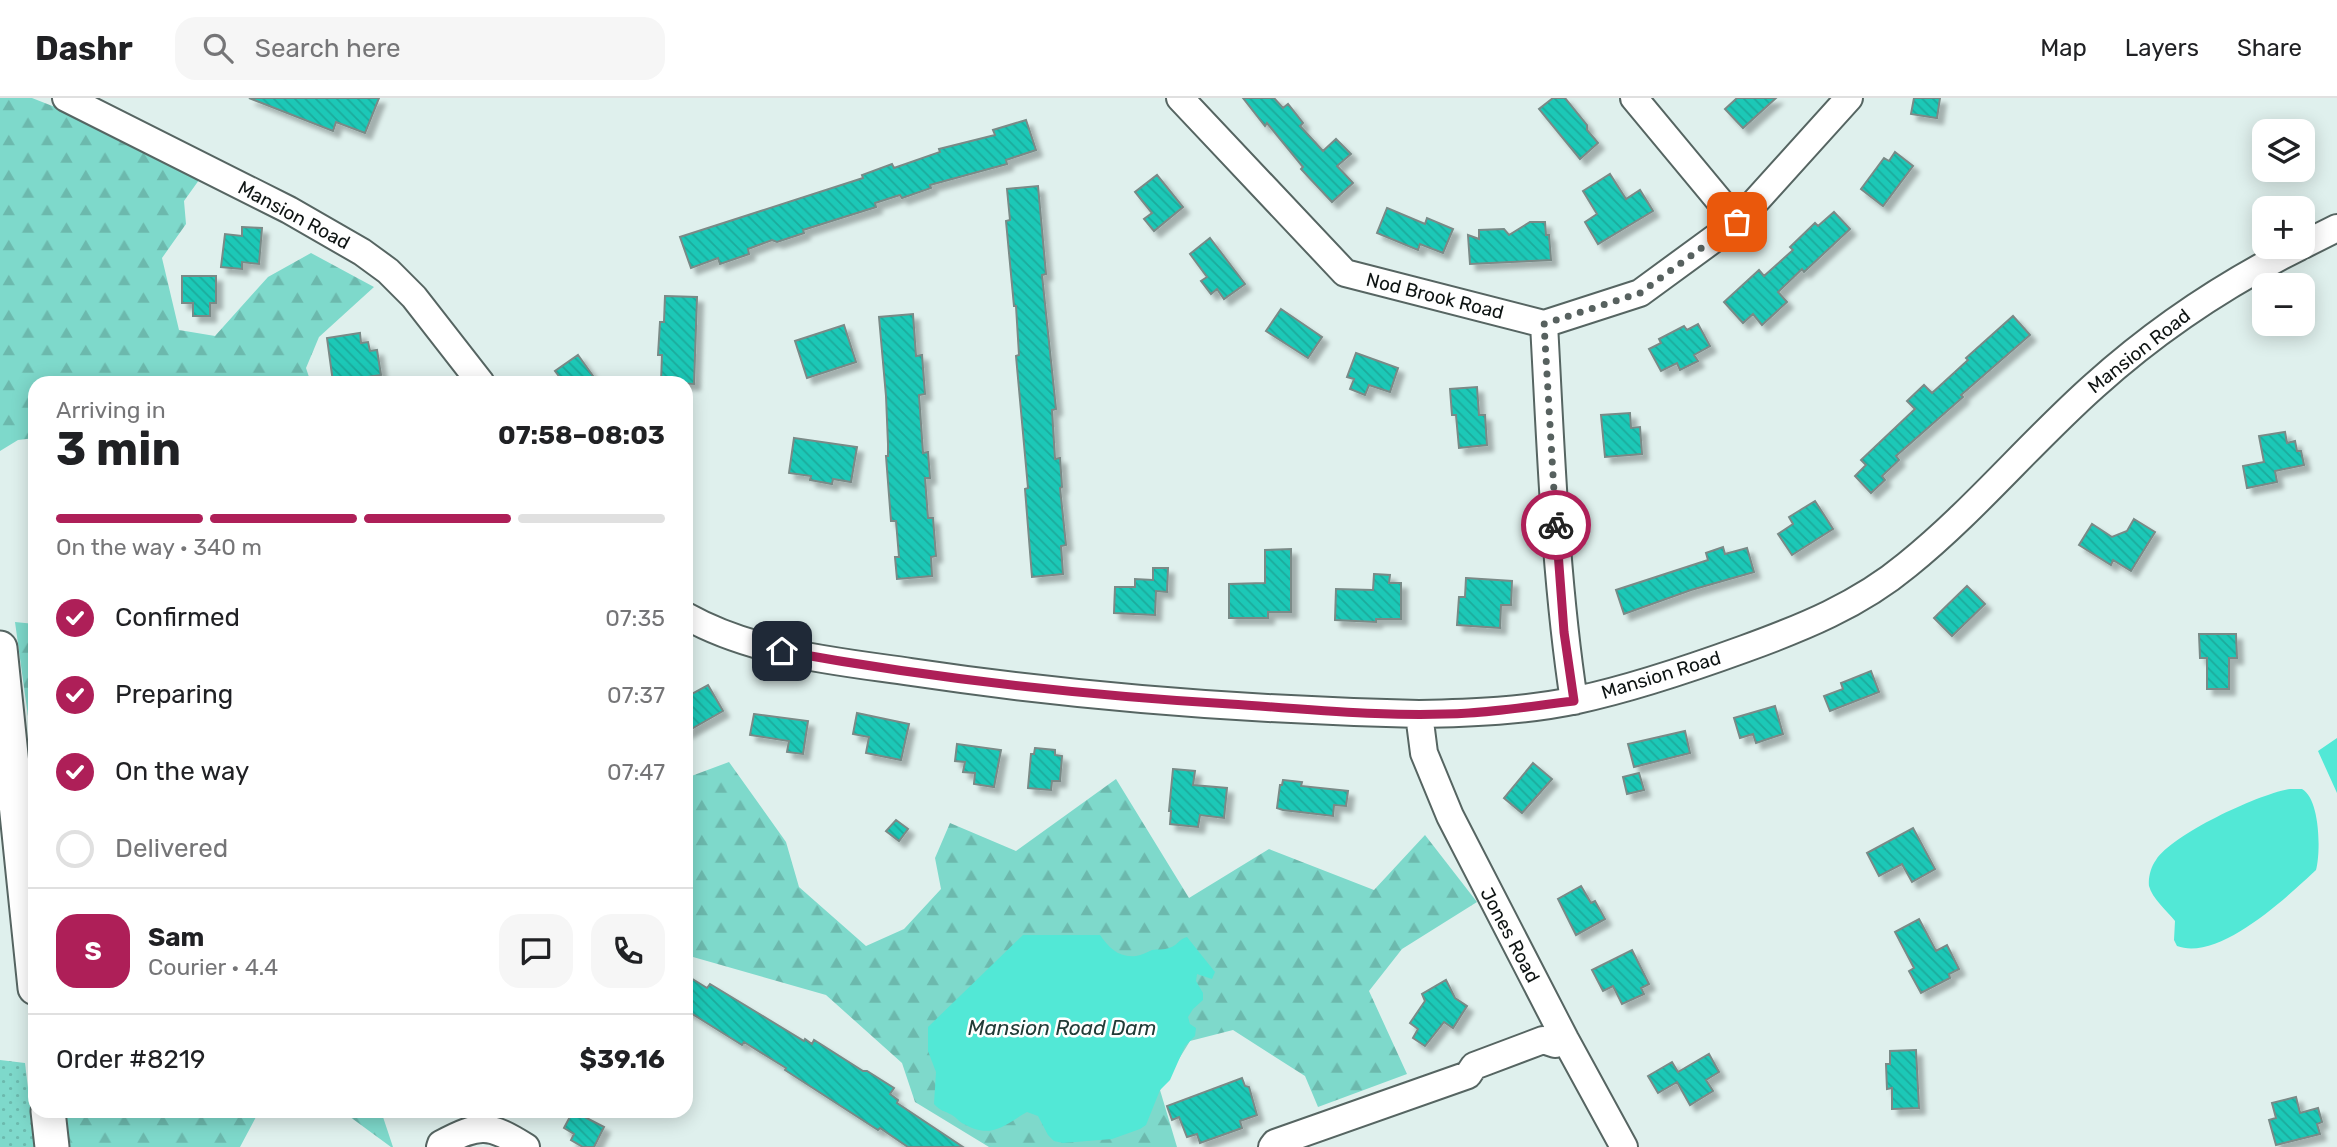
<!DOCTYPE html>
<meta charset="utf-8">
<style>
:root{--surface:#fff;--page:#f6f6f6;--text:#202124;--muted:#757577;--line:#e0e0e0;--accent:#ae1f58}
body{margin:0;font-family:Rubik,sans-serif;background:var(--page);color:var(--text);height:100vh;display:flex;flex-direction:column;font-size:26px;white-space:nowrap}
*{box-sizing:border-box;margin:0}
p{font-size:23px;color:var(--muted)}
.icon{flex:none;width:38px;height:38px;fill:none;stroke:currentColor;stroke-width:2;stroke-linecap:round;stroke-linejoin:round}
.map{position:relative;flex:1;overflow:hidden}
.details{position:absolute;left:28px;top:278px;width:665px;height:742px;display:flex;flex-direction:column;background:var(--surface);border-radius:21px;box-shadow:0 4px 18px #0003}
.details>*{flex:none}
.fabs{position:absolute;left:2252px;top:21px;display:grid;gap:14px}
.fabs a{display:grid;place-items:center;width:63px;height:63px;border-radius:14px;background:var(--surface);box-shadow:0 4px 18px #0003;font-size:35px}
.pin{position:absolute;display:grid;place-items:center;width:60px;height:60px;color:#fff;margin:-30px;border-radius:14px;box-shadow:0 4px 10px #0006}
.courier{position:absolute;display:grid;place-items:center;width:70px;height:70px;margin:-35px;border:5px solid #ae1f58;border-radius:50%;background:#fff;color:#222;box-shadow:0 2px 9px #0007}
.overview em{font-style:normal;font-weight:700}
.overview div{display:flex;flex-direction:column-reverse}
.overview{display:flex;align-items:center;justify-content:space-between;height:119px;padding:0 28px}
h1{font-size:46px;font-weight:700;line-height:52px}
.bar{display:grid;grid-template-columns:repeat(4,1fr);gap:10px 7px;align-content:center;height:84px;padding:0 28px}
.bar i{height:9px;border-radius:5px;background:var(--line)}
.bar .on{background:var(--accent)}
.bar p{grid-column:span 4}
.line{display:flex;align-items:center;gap:18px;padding:0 28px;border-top:2px solid var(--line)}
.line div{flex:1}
.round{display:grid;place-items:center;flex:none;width:74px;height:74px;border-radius:21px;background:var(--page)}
ol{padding:0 28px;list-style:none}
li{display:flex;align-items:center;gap:21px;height:77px}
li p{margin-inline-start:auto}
li .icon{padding:7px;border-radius:50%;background:var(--accent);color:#fff;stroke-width:4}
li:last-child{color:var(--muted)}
li i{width:38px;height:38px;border:4px solid var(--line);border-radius:50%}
header{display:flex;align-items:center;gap:42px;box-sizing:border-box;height:98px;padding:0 35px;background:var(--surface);border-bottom:2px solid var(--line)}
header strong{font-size:33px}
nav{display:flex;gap:38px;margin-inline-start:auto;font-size:24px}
.search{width:490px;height:63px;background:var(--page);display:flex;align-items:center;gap:18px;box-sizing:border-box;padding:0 24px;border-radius:21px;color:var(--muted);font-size:26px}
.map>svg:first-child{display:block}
.grass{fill:url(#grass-dots)}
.forest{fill:url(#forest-firs)}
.water{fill:#52e8d6}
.building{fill:url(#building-back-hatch);stroke:#7a8a87;stroke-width:2;filter:url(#shadow)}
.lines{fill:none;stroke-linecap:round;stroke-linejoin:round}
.minor-casing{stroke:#566562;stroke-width:30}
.major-casing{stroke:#566562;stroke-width:37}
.minor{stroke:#fff;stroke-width:26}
.major{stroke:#fff;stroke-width:33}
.done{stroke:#57615f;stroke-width:7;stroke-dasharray:0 12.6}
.route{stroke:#ae1f58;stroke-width:9}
.labels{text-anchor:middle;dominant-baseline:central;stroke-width:5;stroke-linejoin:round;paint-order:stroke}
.street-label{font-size:19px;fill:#0e1413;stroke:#fff}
.water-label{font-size:21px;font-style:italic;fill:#223b37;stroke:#fff}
</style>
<header>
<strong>Dashr</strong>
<div class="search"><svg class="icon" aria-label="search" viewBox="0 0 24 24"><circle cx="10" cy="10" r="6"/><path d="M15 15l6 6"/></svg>Search here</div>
<nav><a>Map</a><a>Layers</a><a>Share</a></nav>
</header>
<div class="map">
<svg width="2337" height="1049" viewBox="0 0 2337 1049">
<defs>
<pattern id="grass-dots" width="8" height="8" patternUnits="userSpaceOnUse" patternTransform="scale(1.75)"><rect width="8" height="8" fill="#7ed9cb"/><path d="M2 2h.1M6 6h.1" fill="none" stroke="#6cb9ad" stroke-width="1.8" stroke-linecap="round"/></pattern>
<pattern id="forest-firs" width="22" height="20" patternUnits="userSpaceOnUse" patternTransform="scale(1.75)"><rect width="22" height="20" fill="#7ed9cb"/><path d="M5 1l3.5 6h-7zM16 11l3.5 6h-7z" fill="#6cb9ad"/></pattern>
<pattern id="building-back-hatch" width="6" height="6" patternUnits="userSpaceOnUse" patternTransform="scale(1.75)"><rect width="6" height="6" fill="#1fc8b7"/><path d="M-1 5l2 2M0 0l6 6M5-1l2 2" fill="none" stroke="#1bab9c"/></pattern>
<filter id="shadow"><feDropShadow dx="6" dy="6" stdDeviation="2" flood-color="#0004"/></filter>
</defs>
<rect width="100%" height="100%" fill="#dff0ed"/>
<!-- grass -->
<path class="grass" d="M0,962L25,965L35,1049H0Z"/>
<!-- forest -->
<path class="forest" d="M0,0H32L55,9L199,82L184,103L186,126L162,160L179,232L215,238L268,179L311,155L374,189L319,239L306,270L311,285H35V340L18,342L0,353Z
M15,524L35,526V669Z
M729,664L786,744L799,789L866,848L904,831L941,791L935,760L950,725L1016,753L1116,681L1189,800L1269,751L1374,792L1425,737L1477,804L1402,851L1369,893L1407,976L1318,1009L1305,978L1233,932L1190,943L1160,992L1177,1049H989L915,1004L902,965L826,897L686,857V680Z
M65,1013H247L257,1017L240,1049H70Z
M342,1013H381L393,1049H391Z"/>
<!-- water -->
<path class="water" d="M2337,640V695L2318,653Z
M2290,691H2302C2320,701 2321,753 2316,772C2288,798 2219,864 2177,848L2174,842L2175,823C2167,813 2152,800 2149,788C2148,780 2151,768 2156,762C2173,736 2259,696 2290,691Z
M1023,837H1100C1109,850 1119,860 1136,858C1142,857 1147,854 1152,852C1158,851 1164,852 1169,850C1177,848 1179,841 1187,839L1215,874L1212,881L1197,876L1196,883L1203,895V902L1193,911L1188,919L1190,926L1196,930L1195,938L1185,948L1170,982L1160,992L1146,1027L1140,1031L1112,1041L1063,1045L1054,1043L1048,1037L1038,1018L1027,1014C1004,1027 992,1041 966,1027C960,1025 957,1020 952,1017C945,1013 940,1013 934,1006L936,974L928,953V929Z"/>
<!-- building -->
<path class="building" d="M249,0H379L365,35L336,24L333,33Z
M1243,0H1274L1283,10L1288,6L1303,25L1300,28L1323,53L1336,41L1351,56L1337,68L1353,85L1332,104L1301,71L1303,69L1267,25L1265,28Z
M1553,0H1565L1587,27V32L1598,45L1580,61L1539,11Z
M1737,0H1776L1743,30L1725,11Z
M1914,0H1940L1937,20L1911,16Z
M1026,22L1036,52L1006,62L1007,66L930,87L931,90L902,100L900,97L875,105L876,109L803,132L804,135L777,144L772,142L748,151L749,156L720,166L718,160L691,170L680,139L863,80L862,77L892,66L894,70L940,54L939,51L995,37L993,32Z
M1895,54L1913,68L1883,108L1861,91L1884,60L1889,63Z
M1610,76L1626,101L1640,92L1653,113L1598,146L1585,124L1597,116L1583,93Z
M1157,77L1183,109L1154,133L1144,121L1152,115L1135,94Z
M1038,88L1046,176L1042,177L1056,311L1052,312L1055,361L1060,360L1062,389L1060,390L1066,447L1061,448L1063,476L1032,479L1025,391L1028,390L1016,258L1019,257L1016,208H1014L1006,123L1010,122L1007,91Z
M1387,110L1425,126L1427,120L1453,131L1443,155L1420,146L1418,152L1377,135Z
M1834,114L1850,131L1804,174L1802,171L1778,194L1787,204L1762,227L1753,216L1743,225L1724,204L1759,172L1764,178L1793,152L1790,149L1815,125L1818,128Z
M1530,124H1545L1546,137H1549L1551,162L1470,166L1468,137L1479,141V132L1504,131L1509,137Z
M242,129L262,130L259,166L242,164V171L221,169L225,136L242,138Z
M1210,140L1245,186L1224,201L1217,191L1211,196L1201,183L1207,179L1190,156Z
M182,178H216V205H210V218H193V205H182Z
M665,198L697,199L694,286L661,284L662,257H658L660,224H664Z
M1281,211L1322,239L1308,260L1266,233Z
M913,216L916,258L922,257L925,296L919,297L923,355L928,354L930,380H925L928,420H933L936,458L931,459L932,478L897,481L895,459H899L896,423H891L886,358H888V346L886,298L879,219Z
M2013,218L2030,237L1961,297L1963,299L1896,358L1899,362L1882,378L1885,382L1871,395L1855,378L1866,367L1861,362L1915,311L1907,303L1924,287L1932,295L1968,262L1966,260Z
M1698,226L1710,248L1694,257L1698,263L1680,272L1677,265L1661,273L1649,251L1661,245L1659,241L1684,228L1687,232Z
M844,227L856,264L807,280L795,243Z
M360,235L361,245L368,244L370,253L377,252L381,277L333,284L327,240Z
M1356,255L1398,270L1390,294L1369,287L1365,297L1350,291L1354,281L1347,279Z
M578,257L598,285H564L555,273Z
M1477,289L1479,317H1485L1487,347L1459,350L1456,317H1452L1450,291Z
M1630,315L1631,330L1640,329L1642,356L1605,359L1601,317Z
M2285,334L2287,345L2295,343L2297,353H2301L2304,367L2275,373L2277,384L2247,390L2243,368L2264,364L2259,338Z
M794,340L857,349L851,384L833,381L832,386L810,382L811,378L789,375Z
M1815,403L1833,431L1792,457L1778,436L1793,426L1789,419Z
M2134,421L2155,434L2131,473L2113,462L2111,467L2079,447L2092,426L2112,439L2127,433Z
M1723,449L1725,456L1747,450L1754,474L1691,492L1624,516L1616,492L1708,462L1706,455Z
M1291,451V514H1268V520H1229V486L1265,485V452Z
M1153,470H1168L1167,494L1156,493L1155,517L1114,515L1115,489H1135V481L1153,482Z
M1374,476L1390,477L1389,485H1401V521H1376V524L1335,522L1336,491L1373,492Z
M1466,480L1512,483L1511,507H1501L1500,530L1457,527L1459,499H1465Z
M1967,488L1985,506L1952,538L1934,520Z
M2199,536H2236L2237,560H2229V591H2207V560H2200Z
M1871,573L1879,594L1830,613L1824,598L1843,591L1841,585Z
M708,587L723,613L686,634V599Z
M1775,608L1783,636L1756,645L1753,636L1740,640L1734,620Z
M857,615L909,626L901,662L866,655L869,639L853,636Z
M754,616L808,623L803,656L787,654L789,643L750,637Z
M1685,633L1690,655L1634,669L1628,646Z
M957,646L1001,652L994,689L974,686L975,675L963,674L965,664L955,663Z
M1035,650L1055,652V657L1062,658L1060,683H1052L1051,692L1028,690L1031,656H1034Z
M1533,665L1552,681L1522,715L1504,700Z
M1173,671L1195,673L1193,687L1227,690L1224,720L1200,717L1198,729L1170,726L1171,713H1169Z
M1639,675L1644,692L1627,696L1623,679Z
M1283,682L1302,684L1301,688L1348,693L1346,708L1334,707L1333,718L1283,712L1277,710L1280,687H1282Z
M896,722L908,731L899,743L886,733Z
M1913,730L1935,771L1912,784L1902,766L1879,778L1867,755Z
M1581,788L1591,805L1595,803L1605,821L1576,837L1558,801Z
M1919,821L1936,853L1947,847L1959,871L1949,876L1950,880L1921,895L1909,873L1914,870L1895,834Z
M1632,852L1649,886L1641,890L1644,896L1622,906L1613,888L1603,893L1592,872Z
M686,877L707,890L710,886L804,943L805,941L812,946L814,942L863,973H867L894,990L890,996L898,1002L897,1005L963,1049H908L880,1030L878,1032L785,972L786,970L744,944L742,947L686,912Z
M1446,882L1455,900L1467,908L1453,930L1444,924L1425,948L1413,940L1418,931L1410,925L1425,903L1422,896Z
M1916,952L1919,1010L1892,1011V990L1887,991L1886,966H1890V953Z
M1709,956L1719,974L1706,982L1713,993L1690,1007L1677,984L1658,995L1648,978L1672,964L1678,974Z
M1242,980L1245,988L1249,989L1257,1017L1240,1023L1242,1030L1200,1045L1197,1036L1187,1039L1179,1019L1172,1022L1167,1008Z
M2296,999L2300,1015L2318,1010L2322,1024L2317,1026L2320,1036L2276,1047L2269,1022L2276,1020L2272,1005Z
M573,1013L604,1029L594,1049H583L571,1042L574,1036L564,1030Z"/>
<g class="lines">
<defs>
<path id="minor" d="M66,0L289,112L362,154L388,173L414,199L481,285
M1180,0L1345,175L1544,226L1640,195L1737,124L1849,0
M1634,0L1737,124
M2303,147L2337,130
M1544,226C1551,352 1555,478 1574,603
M686,518C754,556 835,563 911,574C1079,599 1250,612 1419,616C1472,615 1525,613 1577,602C1633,590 1689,571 1744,551C1802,530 1859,507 1907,467C1974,413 2030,345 2094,288C2156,232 2225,186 2299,149
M1419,616L1424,655L1450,718L1565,941L1624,1049
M440,1049L441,1046C480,1025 489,1026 526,1049
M1272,1049L1275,1045L1468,977L1474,968L1543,942L1555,946"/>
<path id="major" d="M0,550L35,890
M48,1013L52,1049"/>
</defs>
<!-- minor casing -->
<use href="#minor" class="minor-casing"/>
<!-- major casing -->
<use href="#major" class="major-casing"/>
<!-- minor -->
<use href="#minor" class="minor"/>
<!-- major -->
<use href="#major" class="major"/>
</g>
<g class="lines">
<!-- done -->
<path class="done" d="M1556,427L1544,226L1640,195L1737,124"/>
<!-- route -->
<path class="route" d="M782,553C930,580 1080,597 1230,606C1309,611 1390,620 1469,615C1504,613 1539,607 1574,603L1564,534L1556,427"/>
</g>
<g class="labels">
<!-- street labels -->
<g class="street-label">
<text transform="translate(294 117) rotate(28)">Mansion Road</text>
<text transform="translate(1435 198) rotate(14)">Nod Brook Road</text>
<text transform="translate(2139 253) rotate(-38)">Mansion Road</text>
<text transform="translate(1661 577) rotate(-17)">Mansion Road</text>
<text transform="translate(1510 837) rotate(62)">Jones Road</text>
</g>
<!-- water labels -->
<g class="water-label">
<text x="1062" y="929">Mansion Road Dam</text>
</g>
</g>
</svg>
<div class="fabs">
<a><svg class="icon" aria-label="layers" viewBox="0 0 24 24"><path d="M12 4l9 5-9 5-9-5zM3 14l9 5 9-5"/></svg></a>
<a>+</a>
<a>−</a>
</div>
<div class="pin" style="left:1737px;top:124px;background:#ea580c"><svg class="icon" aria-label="bag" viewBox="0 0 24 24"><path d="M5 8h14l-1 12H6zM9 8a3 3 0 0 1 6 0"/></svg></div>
<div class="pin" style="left:782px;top:553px;background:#1f2937"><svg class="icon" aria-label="home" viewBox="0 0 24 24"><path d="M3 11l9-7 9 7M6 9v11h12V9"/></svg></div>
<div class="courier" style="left:1556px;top:427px"><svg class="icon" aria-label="bike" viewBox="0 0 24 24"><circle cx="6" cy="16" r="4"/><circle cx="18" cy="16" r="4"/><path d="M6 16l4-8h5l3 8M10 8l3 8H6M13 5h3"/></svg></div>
<section class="details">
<div class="overview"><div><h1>3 min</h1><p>Arriving in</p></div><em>07:58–08:03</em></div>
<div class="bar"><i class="on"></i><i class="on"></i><i class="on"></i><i></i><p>On the way · 340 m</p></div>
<ol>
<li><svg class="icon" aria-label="check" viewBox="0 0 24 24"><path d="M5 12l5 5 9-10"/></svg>Confirmed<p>07:35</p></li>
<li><svg class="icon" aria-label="check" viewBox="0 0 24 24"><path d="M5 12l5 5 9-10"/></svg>Preparing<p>07:37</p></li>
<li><svg class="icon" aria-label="check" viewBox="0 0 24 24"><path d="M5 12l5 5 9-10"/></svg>On the way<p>07:47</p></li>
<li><i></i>Delivered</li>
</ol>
<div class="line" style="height:126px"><b class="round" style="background:var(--accent);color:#fff">S</b><div><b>Sam</b><p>Courier · 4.4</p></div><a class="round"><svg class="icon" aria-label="chat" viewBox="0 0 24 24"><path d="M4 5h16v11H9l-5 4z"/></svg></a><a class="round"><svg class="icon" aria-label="phone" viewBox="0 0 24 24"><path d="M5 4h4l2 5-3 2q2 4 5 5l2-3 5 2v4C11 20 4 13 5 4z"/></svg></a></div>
<div class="line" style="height:91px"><div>Order #8219</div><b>$39.16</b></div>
</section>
</div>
